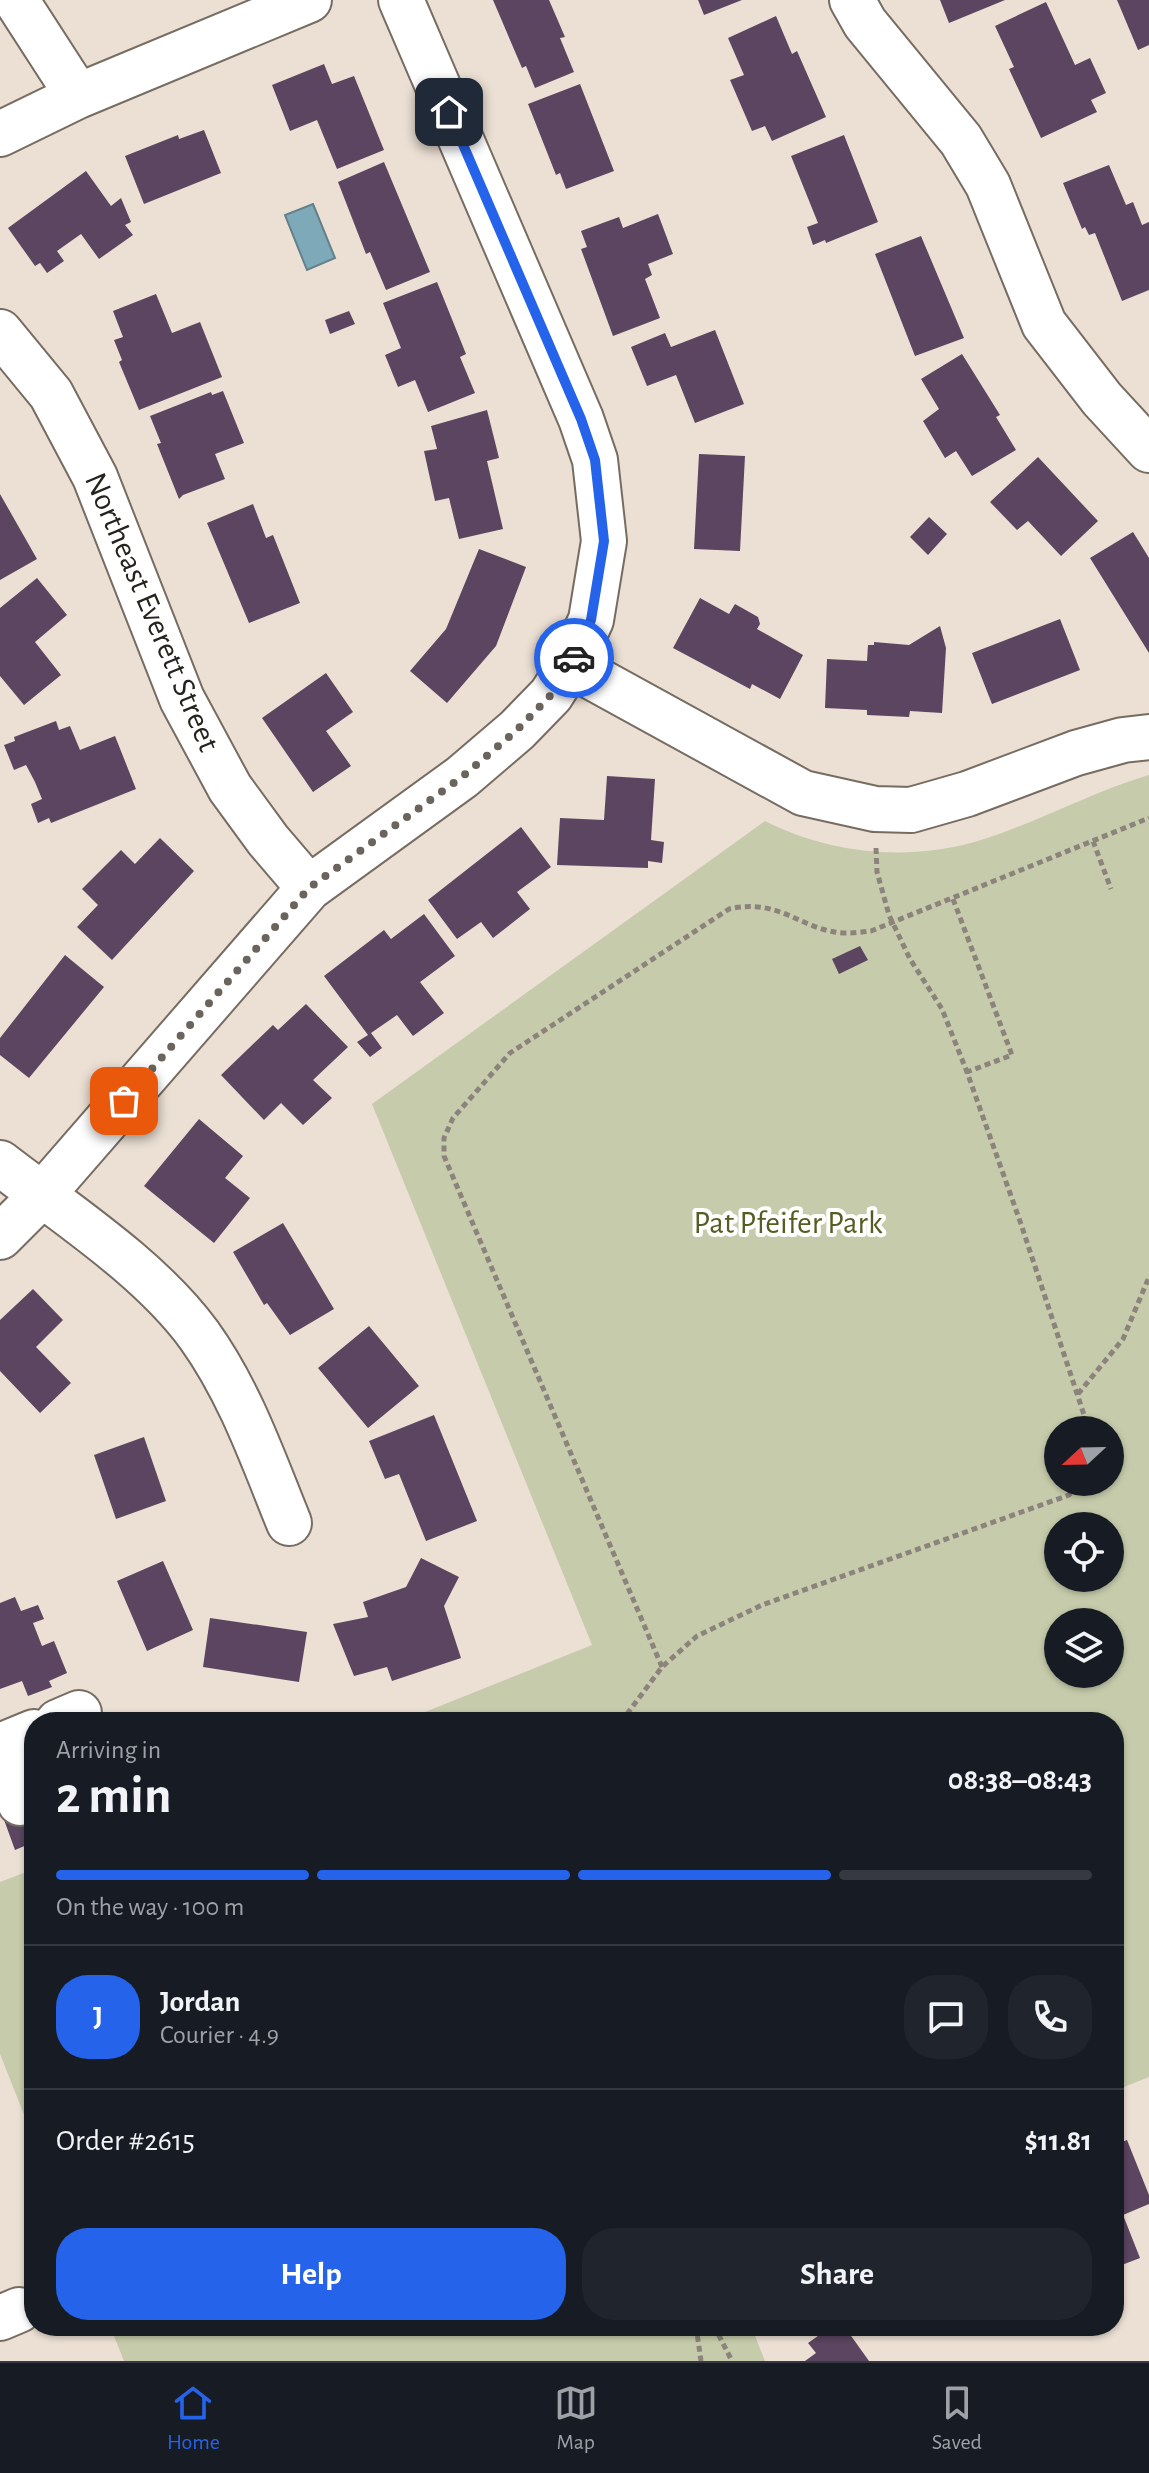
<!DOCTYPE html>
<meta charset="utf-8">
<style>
:root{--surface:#171b24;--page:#20242c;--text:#f1f3f6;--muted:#9ea1a6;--line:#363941;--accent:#2563eb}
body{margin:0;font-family:"Alegreya Sans",sans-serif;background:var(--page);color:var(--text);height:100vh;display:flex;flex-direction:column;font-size:30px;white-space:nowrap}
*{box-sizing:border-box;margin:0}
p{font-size:26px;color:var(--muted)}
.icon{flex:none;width:44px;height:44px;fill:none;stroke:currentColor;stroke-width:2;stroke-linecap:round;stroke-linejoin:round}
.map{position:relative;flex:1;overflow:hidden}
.sheet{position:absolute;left:24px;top:1712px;width:1100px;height:624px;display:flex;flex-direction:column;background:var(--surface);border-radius:32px;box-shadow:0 2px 6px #0004}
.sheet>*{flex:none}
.needle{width:52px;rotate:248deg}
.tools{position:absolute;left:1044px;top:1416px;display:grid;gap:16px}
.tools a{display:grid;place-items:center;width:80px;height:80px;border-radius:50%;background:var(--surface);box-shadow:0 2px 6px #0004;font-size:40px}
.pin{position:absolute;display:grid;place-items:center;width:68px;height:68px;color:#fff;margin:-34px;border-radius:16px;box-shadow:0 4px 12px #0006}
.courier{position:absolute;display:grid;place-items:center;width:80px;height:80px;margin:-40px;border:6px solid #2563eb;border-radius:50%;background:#fff;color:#222;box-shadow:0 2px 10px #0007}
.overview em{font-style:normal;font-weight:700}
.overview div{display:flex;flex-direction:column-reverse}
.overview{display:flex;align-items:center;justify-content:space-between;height:136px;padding:0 32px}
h1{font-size:52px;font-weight:700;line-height:60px}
.bar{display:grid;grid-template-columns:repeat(4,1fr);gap:12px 8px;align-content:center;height:96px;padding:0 32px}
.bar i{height:10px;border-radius:6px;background:var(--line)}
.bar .current{background:var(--accent)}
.bar p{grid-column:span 4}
.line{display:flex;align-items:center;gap:20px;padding:0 32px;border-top:2px solid var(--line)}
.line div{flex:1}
.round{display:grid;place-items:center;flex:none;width:84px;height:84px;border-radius:32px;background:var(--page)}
.cta{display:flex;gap:16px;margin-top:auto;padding:16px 32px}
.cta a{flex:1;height:92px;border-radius:32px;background:var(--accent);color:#fff;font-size:32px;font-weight:700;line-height:92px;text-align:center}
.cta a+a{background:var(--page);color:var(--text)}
.tabs{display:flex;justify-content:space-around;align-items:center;height:112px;border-top:2px solid var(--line);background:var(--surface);font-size:22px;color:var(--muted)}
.tabs a{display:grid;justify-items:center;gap:4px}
.tabs .current{color:var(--accent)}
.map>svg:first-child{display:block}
.green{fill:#c6ccab;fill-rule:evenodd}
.water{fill:#7ea9b8;stroke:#64808a;stroke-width:2}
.building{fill:#5b4560}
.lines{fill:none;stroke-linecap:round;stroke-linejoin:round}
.minor-casing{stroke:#766c61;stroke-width:48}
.path{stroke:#8c847c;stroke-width:5;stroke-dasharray:6 4;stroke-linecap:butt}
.minor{stroke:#fff;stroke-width:44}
.done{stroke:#6b645d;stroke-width:8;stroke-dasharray:0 14.4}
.route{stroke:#2563eb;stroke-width:10}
.labels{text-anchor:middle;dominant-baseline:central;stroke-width:8;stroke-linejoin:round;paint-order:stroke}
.street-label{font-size:32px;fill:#26221d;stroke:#fff}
.park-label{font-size:32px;fill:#565d22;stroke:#fff}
</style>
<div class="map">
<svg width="1149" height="2361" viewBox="0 0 1149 2361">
<rect width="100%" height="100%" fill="#ece0d4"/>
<!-- green -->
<path class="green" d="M1149,775V2077L1114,2091V1722H400L592,1645L372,1104L765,821C832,855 913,862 984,839C1040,821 1092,792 1149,775ZM1058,1430H1110V1482H1058ZM1058,1526H1110V1578H1058ZM1058,1622H1110V1674H1058Z
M34,1869V2140L0,2054V1882Z
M110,2326H751L765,2361H124Z"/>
<!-- water -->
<path class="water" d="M313,204L335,258L307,270L285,215Z"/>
<!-- building -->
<path class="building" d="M493,0H549L565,37L560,38L574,72L535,88L526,66L522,68Z
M698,0H742L704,15Z
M940,0H1005L949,23Z
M1117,0H1149V45L1138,50Z
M1046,2L1075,65L1090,58L1106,93L1091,100L1097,112L1041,138L1009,69L1014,67L995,26Z
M776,16L792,54L797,51L826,117L772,141L765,126L752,131L730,80L744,75L728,38Z
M324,64L332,84L354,76L384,150L337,169L317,120L290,131L272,85Z
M580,84L614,171L566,189L560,173L556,175L528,104Z
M204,130L221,173L144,204L125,156L178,135L179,139Z
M844,135L878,222L826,243L825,240L813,245L807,227L818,223L791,156Z
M384,162L430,272L386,290L370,252L366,254L338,182Z
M1109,165L1126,205L1133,202L1142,225L1149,222V290L1122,301L1095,233L1089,235L1085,227L1082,229L1063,183Z
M86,171L111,206L121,198L131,222L125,225L133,235L99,259L81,234L57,251L64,261L47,273L40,263L35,266L8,228Z
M658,214L673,254L648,264L652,275L645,279L660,318L613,336L581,249L587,247L581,231L619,217L623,228Z
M921,236L964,338L915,356L875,254Z
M437,282L466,354L460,357L475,393L428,412L415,380L398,387L385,355L401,348L383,303Z
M156,294L172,333L200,322L222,377L139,410L119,362L122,360L114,340L123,337L113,311Z
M349,311L355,324L330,334L325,320Z
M715,330L744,404L695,423L676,375L647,386L631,347L665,333L671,347Z
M962,354L1000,415L996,417L1016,450L972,476L956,451L945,458L923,421L939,409L921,379Z
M223,391L244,443L215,454L225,479L183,495L179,499L157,444L161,443L150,416L211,392L212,395Z
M487,410L499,458L487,461L503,529L459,539L449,498L435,501L424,451L437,449L431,426Z
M699,454L745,456L740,551L694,549Z
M1038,457L1098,521L1061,556L1028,521L1017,530L990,502Z
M0,494L37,559L0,580Z
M253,504L266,538L273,535L300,603L249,623L207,523Z
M929,517L947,534L928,555L910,537Z
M1133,532L1149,558V653L1090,558Z
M479,549L526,567L496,646L447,703L410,671L446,629Z
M37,578L67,615L35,642L61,675L24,705L0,676V608Z
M700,598L729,614L735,604L758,617L760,624L757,629L803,655L780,699L752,684L750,689L673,648Z
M1060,619L1080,670L992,704L972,653Z
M940,626L946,648L942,713L910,711L909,717L867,715V710L825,708L827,659L867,661L868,645H874V642L909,645Z
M326,673L353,712L326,731L351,766L313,792L262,718Z
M56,721L59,730L70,726L80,750L115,736L136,789L51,823L49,818L38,823L31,804L42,799L35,782L26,765L14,770L4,745L15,741L14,737Z
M607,776L655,779L651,840L664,842L662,863L648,861V868L557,865L560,818L604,820Z
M521,827L551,867L517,892L530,909L493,938L481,922L457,939L428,900Z
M160,838L194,871L112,960L77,927L98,905L82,889L121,850L135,864Z
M424,914L455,956L420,982L444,1013L413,1036L397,1015L371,1033L382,1048L370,1057L357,1042L368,1035L324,976L384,930L391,939Z
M860,946L868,960L839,974L832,959Z
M65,955L104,987L29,1078L0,1055V1038Z
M306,1004L348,1047L313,1080L332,1098L303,1125L281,1103L264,1120L221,1075L273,1025L278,1030Z
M199,1119L243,1156L225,1178L250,1198L214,1243L144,1186Z
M283,1223L334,1309L290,1335L267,1303L264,1305L233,1252Z
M33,1289L63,1320L36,1347L71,1383L40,1413L0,1371V1320Z
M369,1326L419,1386L368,1428L318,1368Z
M434,1415L477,1521L426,1541L399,1474L385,1479L369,1441Z
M144,1437L166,1501L116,1519L94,1455Z
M421,1558L459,1577L444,1606L461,1658L392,1681L387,1667L354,1676L333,1624L368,1617L363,1602L406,1587Z
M163,1561L193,1630L147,1651L117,1581Z
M15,1597L21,1611L38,1605L44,1619L33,1623L42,1646L54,1641L67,1673L49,1681L52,1687L28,1696L22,1681L0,1689V1603Z
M210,1618L307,1632L299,1682L203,1667Z
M34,1804V1842L15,1850L3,1817Z
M1127,2140L1149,2195V2204L1123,2215L1140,2258L1114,2268V2145Z
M832,2326H844L869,2361H805L816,2353L808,2343Z"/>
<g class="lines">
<defs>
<path id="minor" d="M16,0L78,96
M852,0L865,23L961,140L988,185L1044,324L1102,399L1149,450
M0,134L78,96L309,0
M0,332L51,394L95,477L182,699L230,788L268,840L309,888
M570,665L803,793L875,809L911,810L967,794L1076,753L1123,740L1149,737
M0,1163C66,1214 150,1268 199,1335C240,1392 263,1459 289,1523
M0,1237L42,1195L309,888L462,777L517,730L551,695L570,665L591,620L604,541L595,460L581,419L401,0
M58,1722L79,1713
M0,1746L34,1732
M0,1755L20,1803
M0,2318L19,2310"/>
</defs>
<!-- minor casing -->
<use href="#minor" class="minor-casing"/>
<!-- path -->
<path class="path" d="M1093,841L1111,889
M876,848L877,872L889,915L910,959L942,1009L967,1072L1021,1224L1089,1430
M953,899L1012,1055L967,1072
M1078,1394L1123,1339L1149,1277
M662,1667L444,1156V1138L453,1118L510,1053L729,909C781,897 802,932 846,933C854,933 863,932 871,931L1149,818
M621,1722L662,1667L697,1636L762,1605L1069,1495L1081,1482
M696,2326L701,2361
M714,2326L732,2361"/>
<!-- minor -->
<use href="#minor" class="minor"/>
</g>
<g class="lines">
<!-- done -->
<path class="done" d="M124,1101L309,888L462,777L517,730L551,695L574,658"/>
<!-- route -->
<path class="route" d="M449,112L581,419L595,460L604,541L591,620L574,658"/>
</g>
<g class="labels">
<!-- street labels -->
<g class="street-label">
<text transform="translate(152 612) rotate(67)">Northeast Everett Street</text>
</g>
<!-- park labels -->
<g class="park-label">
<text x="788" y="1223">Pat Pfeifer Park</text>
</g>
</g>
</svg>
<div class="tools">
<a><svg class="needle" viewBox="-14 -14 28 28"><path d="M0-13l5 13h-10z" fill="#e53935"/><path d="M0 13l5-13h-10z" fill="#9ea1a6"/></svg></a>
<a><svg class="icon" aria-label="locate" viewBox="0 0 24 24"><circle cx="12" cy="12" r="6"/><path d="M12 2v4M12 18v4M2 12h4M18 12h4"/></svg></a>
<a><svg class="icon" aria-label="layers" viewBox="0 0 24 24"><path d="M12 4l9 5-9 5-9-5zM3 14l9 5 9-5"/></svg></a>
</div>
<div class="pin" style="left:124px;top:1101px;background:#ea580c"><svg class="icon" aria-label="bag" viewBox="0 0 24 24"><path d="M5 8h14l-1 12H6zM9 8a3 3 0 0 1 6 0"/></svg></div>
<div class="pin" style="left:449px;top:112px;background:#1f2937"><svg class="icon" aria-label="home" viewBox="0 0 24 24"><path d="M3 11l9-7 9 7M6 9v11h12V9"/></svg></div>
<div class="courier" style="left:574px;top:658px"><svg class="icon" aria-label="car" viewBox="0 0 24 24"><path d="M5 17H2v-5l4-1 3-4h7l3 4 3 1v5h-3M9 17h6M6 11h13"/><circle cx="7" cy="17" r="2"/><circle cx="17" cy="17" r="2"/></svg></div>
<section class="sheet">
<div class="overview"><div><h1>2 min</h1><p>Arriving in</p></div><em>08:38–08:43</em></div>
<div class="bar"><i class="current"></i><i class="current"></i><i class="current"></i><i></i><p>On the way · 100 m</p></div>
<div class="line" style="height:144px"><b class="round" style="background:var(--accent);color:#fff">J</b><div><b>Jordan</b><p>Courier · 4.9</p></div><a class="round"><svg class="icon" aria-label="chat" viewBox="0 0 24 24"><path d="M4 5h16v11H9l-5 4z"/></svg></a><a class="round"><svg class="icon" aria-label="phone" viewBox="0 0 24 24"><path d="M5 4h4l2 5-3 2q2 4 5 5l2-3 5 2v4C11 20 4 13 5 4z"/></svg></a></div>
<div class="line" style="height:104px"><div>Order #2615</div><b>$11.81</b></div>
<div class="cta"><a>Help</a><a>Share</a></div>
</section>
</div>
<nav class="tabs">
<a class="current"><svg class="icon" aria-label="home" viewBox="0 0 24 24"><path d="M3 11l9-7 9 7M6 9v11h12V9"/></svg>Home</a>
<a><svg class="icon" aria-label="map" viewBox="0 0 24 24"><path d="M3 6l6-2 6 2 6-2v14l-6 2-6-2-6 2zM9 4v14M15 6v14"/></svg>Map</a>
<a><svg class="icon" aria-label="saved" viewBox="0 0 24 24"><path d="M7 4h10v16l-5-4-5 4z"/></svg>Saved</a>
</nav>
